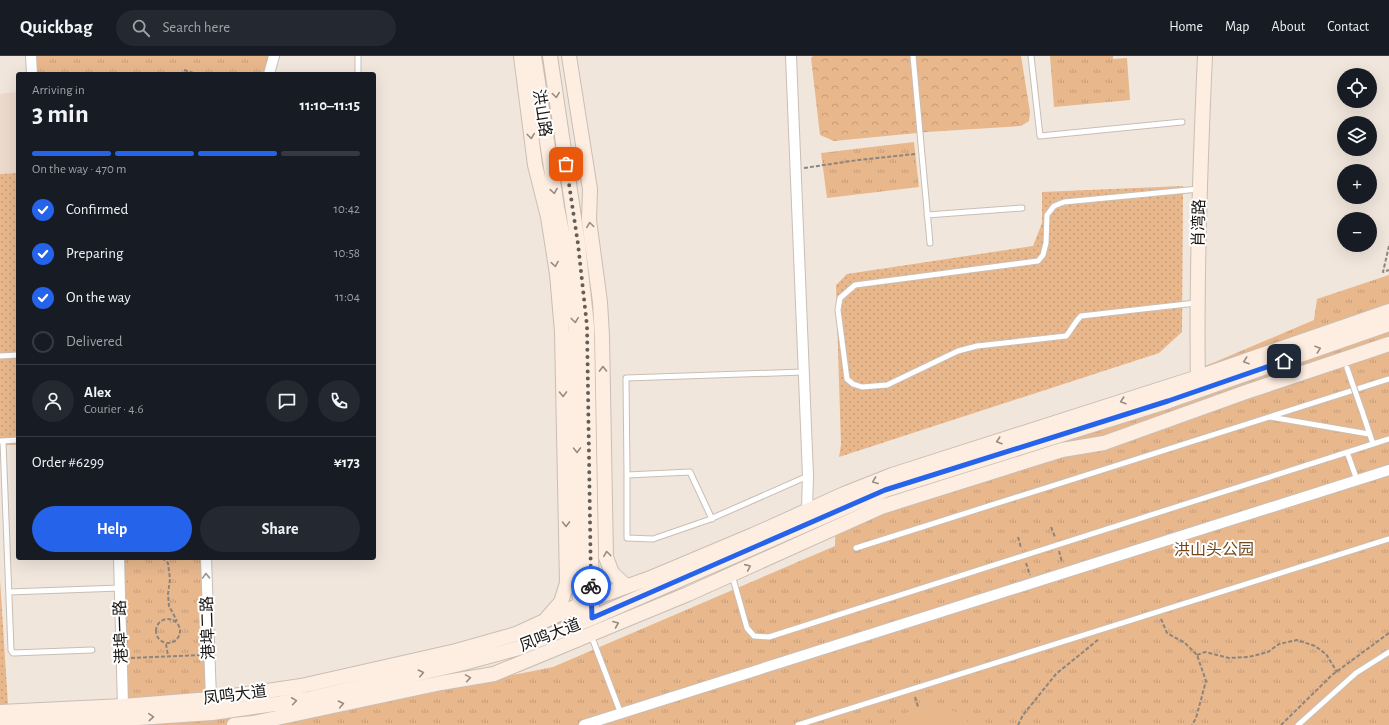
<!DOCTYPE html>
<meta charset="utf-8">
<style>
:root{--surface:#171b24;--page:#242831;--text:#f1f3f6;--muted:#9ea1a6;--line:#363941;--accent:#2563eb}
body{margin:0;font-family:"Alegreya Sans","Noto Sans SC",sans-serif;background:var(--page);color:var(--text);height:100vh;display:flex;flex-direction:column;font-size:15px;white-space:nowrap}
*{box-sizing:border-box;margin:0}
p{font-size:13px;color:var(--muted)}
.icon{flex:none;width:22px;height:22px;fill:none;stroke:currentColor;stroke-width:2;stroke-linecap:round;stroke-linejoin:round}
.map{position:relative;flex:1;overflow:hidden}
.drawer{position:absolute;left:16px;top:16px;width:360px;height:488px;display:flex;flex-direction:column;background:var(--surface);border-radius:4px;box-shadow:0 4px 16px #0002}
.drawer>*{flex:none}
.buttons{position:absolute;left:1337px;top:12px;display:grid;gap:8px}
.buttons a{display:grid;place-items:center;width:40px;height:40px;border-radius:50%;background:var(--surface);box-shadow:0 4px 16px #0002;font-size:20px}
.pin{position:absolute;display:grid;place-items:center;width:34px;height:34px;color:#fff;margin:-17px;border-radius:8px;box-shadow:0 2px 6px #0006}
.courier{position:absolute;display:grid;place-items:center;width:40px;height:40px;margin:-20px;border:3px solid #2563eb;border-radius:50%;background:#fff;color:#222;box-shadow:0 1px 5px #0007}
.overview em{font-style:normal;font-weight:700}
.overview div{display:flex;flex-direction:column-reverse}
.overview{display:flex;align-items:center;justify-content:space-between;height:68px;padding:0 16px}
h1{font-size:26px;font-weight:700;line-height:30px}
.bar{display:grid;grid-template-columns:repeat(4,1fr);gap:6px 4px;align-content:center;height:48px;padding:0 16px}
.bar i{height:5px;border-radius:3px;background:var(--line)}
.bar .current{background:var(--accent)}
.bar p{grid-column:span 4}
.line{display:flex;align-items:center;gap:10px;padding:0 16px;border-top:1px solid var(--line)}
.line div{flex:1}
.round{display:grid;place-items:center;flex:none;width:42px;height:42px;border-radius:21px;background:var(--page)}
ol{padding:0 16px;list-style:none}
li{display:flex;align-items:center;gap:12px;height:44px}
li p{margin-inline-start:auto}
li .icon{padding:4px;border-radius:50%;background:var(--accent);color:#fff;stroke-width:4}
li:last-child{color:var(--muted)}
li i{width:22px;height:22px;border:2px solid var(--line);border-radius:50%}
.action{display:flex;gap:8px;margin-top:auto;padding:8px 16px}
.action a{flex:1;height:46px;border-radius:24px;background:var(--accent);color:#fff;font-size:16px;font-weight:700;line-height:46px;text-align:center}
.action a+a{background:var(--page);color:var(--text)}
header{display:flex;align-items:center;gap:24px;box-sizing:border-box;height:56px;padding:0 20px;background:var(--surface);border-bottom:1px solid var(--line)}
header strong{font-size:19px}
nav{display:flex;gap:22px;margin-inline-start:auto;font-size:14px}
.search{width:280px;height:36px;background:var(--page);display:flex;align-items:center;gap:10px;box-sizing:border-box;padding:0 14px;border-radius:22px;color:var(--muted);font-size:15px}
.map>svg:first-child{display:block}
.built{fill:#ecdacc}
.grass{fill:url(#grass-dots)}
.forest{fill:url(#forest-crowns)}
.park{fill:url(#park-tufts)}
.pitch{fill:#e8b78c}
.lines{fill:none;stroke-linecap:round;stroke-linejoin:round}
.lane-casing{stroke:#c9beb5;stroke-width:7}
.street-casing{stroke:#c9beb5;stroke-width:12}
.secondary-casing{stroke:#c9beb5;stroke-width:16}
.path{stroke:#8c857e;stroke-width:2;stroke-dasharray:4 2;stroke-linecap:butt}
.lane{stroke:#fff;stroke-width:5}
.street{stroke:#fff;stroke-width:10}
.secondary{stroke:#feeee1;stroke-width:14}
.lane-bridge-casing{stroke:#c9beb5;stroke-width:7;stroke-linecap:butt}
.lane-bridge{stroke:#fff;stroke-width:5}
.oneway{stroke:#968c83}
.oneway2{stroke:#979594}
.done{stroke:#645e58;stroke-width:4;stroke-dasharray:0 7.2}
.route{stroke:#2563eb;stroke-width:5}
.labels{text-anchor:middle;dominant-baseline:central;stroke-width:4;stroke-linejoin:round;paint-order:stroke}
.street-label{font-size:16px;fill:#181411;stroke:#fff}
.park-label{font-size:16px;fill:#74471a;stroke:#fff}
</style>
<header>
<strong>Quickbag</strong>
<div class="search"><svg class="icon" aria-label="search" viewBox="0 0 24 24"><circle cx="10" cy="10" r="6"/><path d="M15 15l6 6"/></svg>Search here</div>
<nav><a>Home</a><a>Map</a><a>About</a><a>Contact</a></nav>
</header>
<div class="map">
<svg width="1389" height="669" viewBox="0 0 1389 669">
<defs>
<pattern id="grass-dots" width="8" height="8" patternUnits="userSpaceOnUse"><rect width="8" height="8" fill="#e8b78c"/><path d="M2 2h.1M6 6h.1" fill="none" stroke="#c69c78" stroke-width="1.8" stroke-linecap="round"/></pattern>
<pattern id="forest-crowns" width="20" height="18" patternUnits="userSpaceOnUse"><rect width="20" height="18" fill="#e8b78c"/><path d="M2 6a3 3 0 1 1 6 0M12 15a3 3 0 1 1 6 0" fill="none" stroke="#c69c78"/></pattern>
<pattern id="park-tufts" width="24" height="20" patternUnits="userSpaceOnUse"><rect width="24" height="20" fill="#e8b78c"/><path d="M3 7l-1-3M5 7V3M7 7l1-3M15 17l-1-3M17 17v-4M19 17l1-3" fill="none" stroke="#c69c78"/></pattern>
</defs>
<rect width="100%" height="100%" fill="#f1e6dc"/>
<!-- built -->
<path class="built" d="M18,36V117L0,118V38Z"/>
<!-- grass -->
<path class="grass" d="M18,117V389H0V118Z
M1183,130L1182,276L1159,297L839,401L841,389L836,229L847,218L1033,190L1042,167V136Z
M0,523L8,649H0Z"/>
<!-- forest -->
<path class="forest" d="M813,0H1021L1030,56L1029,65L1021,70L927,76L834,85L820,79L811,2Z"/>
<!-- park -->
<path class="park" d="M31,0H274L269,18H32Z
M1050,0H1113V3L1127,2L1130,44L1054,51Z
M914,86L919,131L827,142L821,97Z
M1389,219V669H0L369,648L553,611L835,490L836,457L1215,306L1314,264L1317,243Z
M119,502H206L211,643L123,650Z"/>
<!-- pitch -->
<path class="pitch" d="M931,649C949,651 958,655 971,669H893C905,655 913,652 931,649Z"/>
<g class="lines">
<defs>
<path id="lane" d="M358,0V18
M913,0L930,187
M1031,0L1040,80L1182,66
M927,159L1022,152
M1196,247L1081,260C1074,267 1072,273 1066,280L977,290L958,295L887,329L862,331L853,328L847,323L838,254L840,242L855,229L1038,205L1043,199L1046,187L1047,159L1054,150L1064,146L1199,133
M0,300L18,299
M1362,355L1373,388L1389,383
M1270,361L1369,378
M1,385L18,384
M3,385L11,594L13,597L92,594
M1347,396L1357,424
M627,419L626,322L803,316
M712,463L690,416L627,419V482L653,483L708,464L808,420
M856,492L1389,323
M732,519L747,572L754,580L769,581L1373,388
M9,536L120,532
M591,579L621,658
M798,669L1389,483
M1298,669L1356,617L1389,596"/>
<path id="street" d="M31,0L32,18
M791,0L808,420L807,454
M269,18L274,0
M119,502L123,650
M206,502L211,643
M584,669L1389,414"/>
<path id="secondary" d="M521,0L535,109L548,161L557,218L562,276L567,527L561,546L547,562
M534,0L557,151L565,191L576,272L580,558
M550,0L578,188L587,270L592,551
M569,0L590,133L589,164L600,246L602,280L606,501L612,517L626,530
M1198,330C1196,220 1200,110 1205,0
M0,656L123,650L211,643L301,630L456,595L516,578L592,543L653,521L753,479L844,438L892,419L1198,321L1389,255
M0,668L123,663L212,657L303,644L460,608L519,592L592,562L885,434L1169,345L1389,268
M234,669L253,667L441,627L494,618L688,538L881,451L1062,394L1104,387L1246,336L1389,288"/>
</defs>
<!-- lane casing -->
<use href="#lane" class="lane-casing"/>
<!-- street casing -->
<use href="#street" class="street-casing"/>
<!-- secondary casing -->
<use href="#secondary" class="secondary-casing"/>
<!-- path -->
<path class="path" d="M184,14L197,18
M804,112L858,104L915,98
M1389,190L1383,216L1389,214
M1051,471L1055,481
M1018,481L1021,492
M1059,495L1062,506
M162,502L168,507L170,523L168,538L169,550L177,565
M1026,507L1030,519
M156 575a12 12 0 1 1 24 0a12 12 0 1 1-24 0Z
M1161,563L1167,577L1185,587L1197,599L1206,625L1196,662L1192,669
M166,588L168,600
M1197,599L1205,596L1229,602L1249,601L1268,596L1279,588L1297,584L1315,590L1326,598L1337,616
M131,602L200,599
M915,641L918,651
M1018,669L1023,659L1056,618L1099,583
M1281,669L1332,619L1389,577"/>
<!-- lane -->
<use href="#lane" class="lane"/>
<!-- street -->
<use href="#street" class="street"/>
<!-- secondary -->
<use href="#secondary" class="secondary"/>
<defs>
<path id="lane-bridge" d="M1347,312L1362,355"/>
</defs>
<!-- lane-bridge casing -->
<use href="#lane-bridge" class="lane-bridge-casing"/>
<!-- lane-bridge -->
<use href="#lane-bridge" class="lane-bridge"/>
</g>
<!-- one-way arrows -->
<defs><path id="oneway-chevron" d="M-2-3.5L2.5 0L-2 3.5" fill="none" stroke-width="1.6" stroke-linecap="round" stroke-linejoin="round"/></defs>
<g class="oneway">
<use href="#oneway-chevron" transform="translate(556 39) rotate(82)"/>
<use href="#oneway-chevron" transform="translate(531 80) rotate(83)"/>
<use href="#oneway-chevron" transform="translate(554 135) rotate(81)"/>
<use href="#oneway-chevron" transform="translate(590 169) rotate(-98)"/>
<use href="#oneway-chevron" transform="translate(555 208) rotate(81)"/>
<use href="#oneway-chevron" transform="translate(575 264) rotate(83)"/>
<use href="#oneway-chevron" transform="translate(1318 293) rotate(-19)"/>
<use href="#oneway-chevron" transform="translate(1246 305) rotate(161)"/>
<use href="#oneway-chevron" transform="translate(603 313) rotate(-91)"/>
<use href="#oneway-chevron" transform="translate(563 338) rotate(89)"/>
<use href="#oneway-chevron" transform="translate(1123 345) rotate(162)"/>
<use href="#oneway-chevron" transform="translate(999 385) rotate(162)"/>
<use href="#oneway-chevron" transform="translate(577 394) rotate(89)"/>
<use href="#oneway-chevron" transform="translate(875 425) rotate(159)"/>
<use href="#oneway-chevron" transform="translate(566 468) rotate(89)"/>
<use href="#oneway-chevron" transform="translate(607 498) rotate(-97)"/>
<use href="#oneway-chevron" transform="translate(748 511) rotate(-24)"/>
<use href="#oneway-chevron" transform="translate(616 568) rotate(-22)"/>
<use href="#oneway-chevron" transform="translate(421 617) rotate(-13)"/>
<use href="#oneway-chevron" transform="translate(468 622) rotate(-9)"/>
<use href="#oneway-chevron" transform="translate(294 645) rotate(-8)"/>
<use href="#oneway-chevron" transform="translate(341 648) rotate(-12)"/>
<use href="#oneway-chevron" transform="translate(151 661) rotate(-4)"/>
</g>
<use class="oneway2" href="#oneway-chevron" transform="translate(206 520) rotate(-92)"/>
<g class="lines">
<!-- done -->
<path class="done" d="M566,108L578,188L587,270L591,530"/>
<!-- route -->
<path class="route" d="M591,530L592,562L885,434L1168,345L1284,305"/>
</g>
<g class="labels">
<!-- street labels -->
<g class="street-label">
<text transform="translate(542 57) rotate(81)">洪山路</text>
<text transform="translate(1199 167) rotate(-89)">肖湾路</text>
<text transform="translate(208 572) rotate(-92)">港埠二路</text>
<text transform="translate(121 576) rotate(-92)">港埠一路</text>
<text transform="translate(550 579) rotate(-21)">凤鸣大道</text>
<text transform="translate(235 639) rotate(-7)">凤鸣大道</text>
</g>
<!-- park labels -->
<g class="park-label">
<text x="1214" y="494">洪山头公园</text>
</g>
</g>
</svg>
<div class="buttons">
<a><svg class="icon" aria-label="locate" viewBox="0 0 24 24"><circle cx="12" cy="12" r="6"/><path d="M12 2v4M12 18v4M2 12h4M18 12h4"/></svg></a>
<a><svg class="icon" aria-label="layers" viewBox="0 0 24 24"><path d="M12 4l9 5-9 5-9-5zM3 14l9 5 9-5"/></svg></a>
<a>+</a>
<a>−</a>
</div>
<div class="pin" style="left:566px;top:108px;background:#ea580c"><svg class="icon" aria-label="bag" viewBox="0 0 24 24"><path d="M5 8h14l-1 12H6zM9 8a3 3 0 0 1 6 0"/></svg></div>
<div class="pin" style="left:1284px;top:305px;background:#1f2937"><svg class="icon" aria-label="home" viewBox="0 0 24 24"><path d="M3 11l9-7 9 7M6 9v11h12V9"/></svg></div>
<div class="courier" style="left:591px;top:530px"><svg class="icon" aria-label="bike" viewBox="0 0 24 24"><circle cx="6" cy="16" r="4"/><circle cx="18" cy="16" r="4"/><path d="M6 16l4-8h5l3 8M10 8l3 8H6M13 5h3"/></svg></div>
<section class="drawer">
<div class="overview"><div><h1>3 min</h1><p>Arriving in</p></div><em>11:10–11:15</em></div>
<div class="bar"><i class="current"></i><i class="current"></i><i class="current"></i><i></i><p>On the way · 470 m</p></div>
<ol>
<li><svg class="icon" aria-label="check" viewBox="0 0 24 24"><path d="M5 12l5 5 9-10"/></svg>Confirmed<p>10:42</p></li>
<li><svg class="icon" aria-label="check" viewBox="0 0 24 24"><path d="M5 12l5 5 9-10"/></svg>Preparing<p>10:58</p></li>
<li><svg class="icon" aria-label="check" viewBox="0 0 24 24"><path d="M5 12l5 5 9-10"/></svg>On the way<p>11:04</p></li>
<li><i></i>Delivered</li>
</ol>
<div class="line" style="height:72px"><a class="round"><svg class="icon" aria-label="person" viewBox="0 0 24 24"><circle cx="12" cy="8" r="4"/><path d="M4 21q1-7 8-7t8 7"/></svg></a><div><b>Alex</b><p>Courier · 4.6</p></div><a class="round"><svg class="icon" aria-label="chat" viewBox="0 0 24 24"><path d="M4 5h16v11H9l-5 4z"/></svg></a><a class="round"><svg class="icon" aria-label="phone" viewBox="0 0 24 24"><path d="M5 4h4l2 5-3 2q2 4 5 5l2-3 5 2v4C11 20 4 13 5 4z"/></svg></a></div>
<div class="line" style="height:52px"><div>Order #6299</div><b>¥173</b></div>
<div class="action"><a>Help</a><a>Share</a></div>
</section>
</div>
